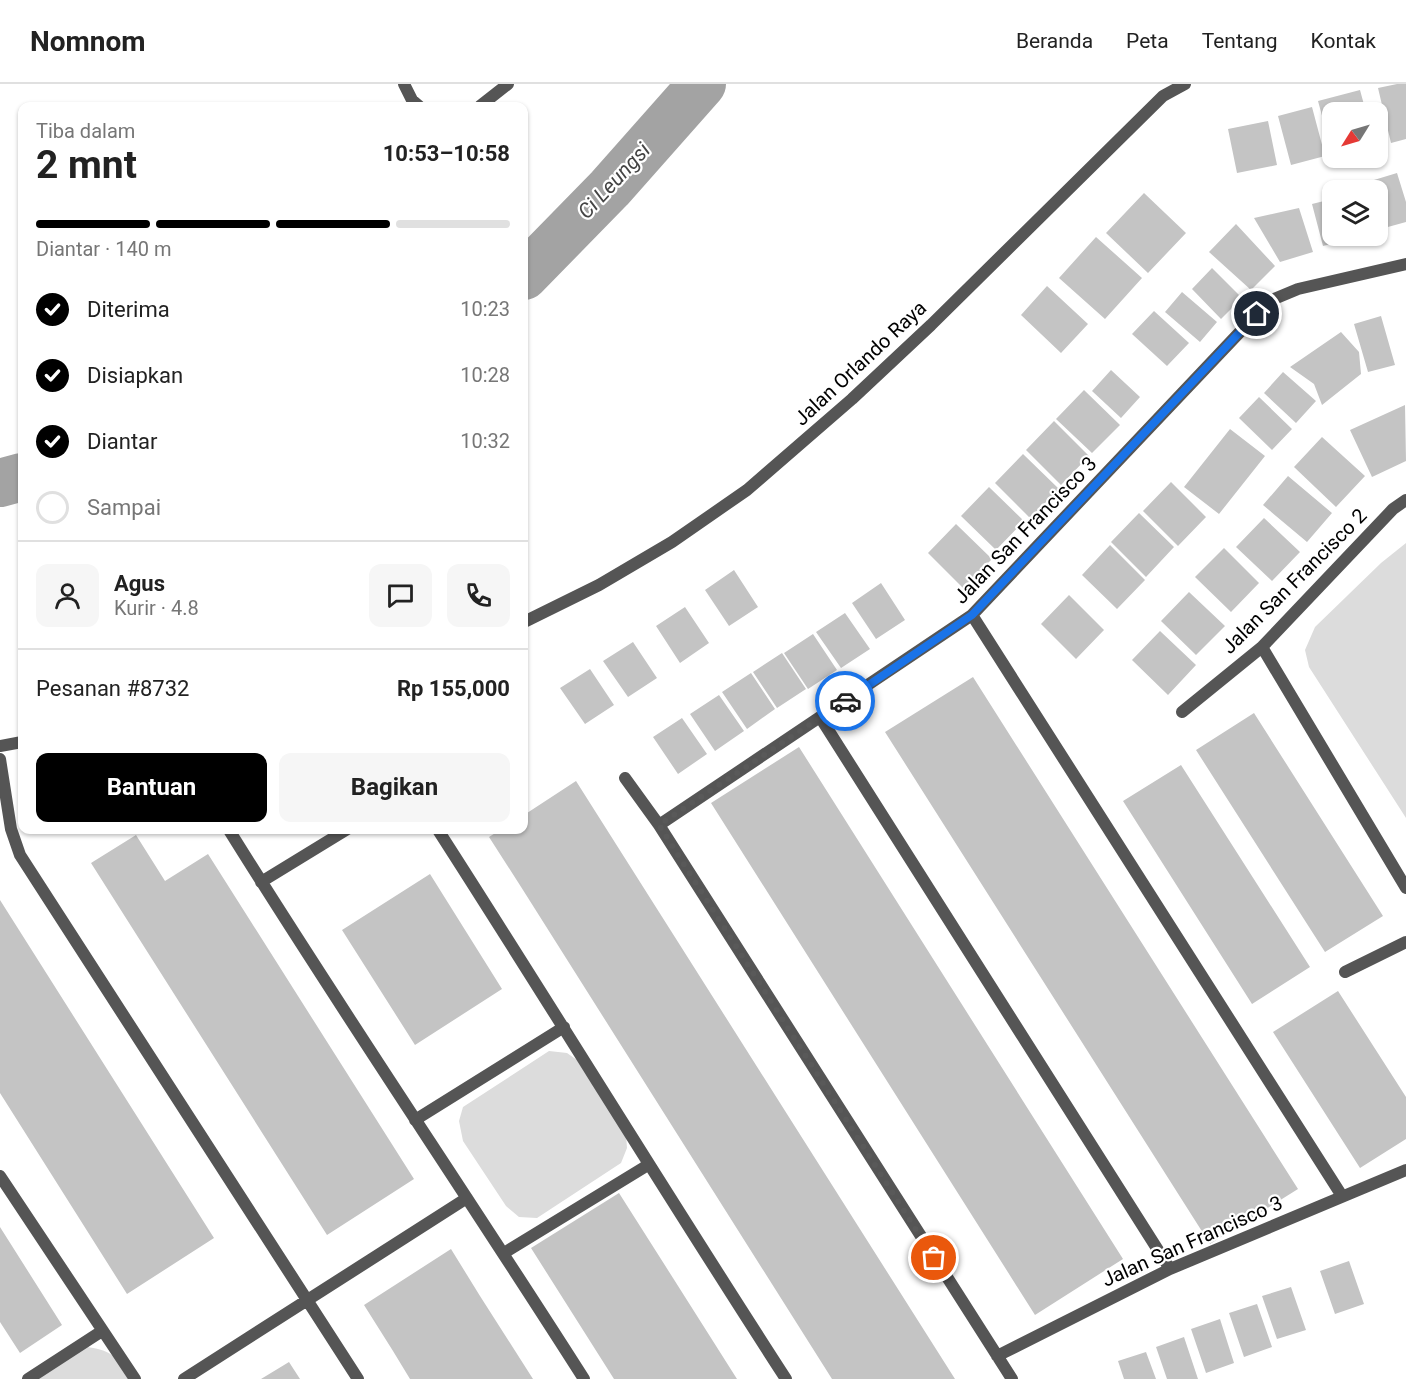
<!DOCTYPE html>
<html lang="id">
<meta charset="utf-8">
<style>
:root{--surface:#fff;--page:#f6f6f6;--text:#222;--muted:#767676;--line:#e0e0e0;--accent:#000}
body{margin:0;font-family:Roboto,sans-serif;background:var(--page);color:var(--text);height:100vh;display:flex;flex-direction:column;font-size:22px;white-space:nowrap}
*{box-sizing:border-box;margin:0}
p{font-size:20px;color:var(--muted)}
.icon{flex:none;width:33px;height:33px;fill:none;stroke:currentColor;stroke-width:2;stroke-linecap:round;stroke-linejoin:round}
.map{position:relative;flex:1;overflow:hidden}
.side{position:absolute;left:18px;top:18px;width:510px;height:732px;display:flex;flex-direction:column;background:var(--surface);border-radius:12px;box-shadow:0 2px 4px #0004}
.side>*{flex:none}
.needle{width:39px;rotate:233deg}
.tools{position:absolute;left:1322px;top:18px;display:grid;gap:12px}
.tools a{display:grid;place-items:center;width:66px;height:66px;border-radius:12px;background:var(--surface);box-shadow:0 2px 4px #0004;font-size:30px}
.pin{position:absolute;display:grid;place-items:center;width:51px;height:51px;color:#fff;margin:-26px;border:3px solid #fff;border-radius:50%;box-shadow:0 2px 6px #0007}
.courier{position:absolute;display:grid;place-items:center;width:60px;height:60px;margin:-30px;border:4px solid #1a73e8;border-radius:50%;background:#fff;color:#222;box-shadow:0 2px 8px #0007}
.overview em{font-style:normal;font-weight:700}
.overview div{display:flex;flex-direction:column-reverse}
.overview{display:flex;align-items:center;justify-content:space-between;height:102px;padding:0 18px}
h1{font-size:39px;font-weight:700;line-height:45px}
.bar{display:grid;grid-template-columns:repeat(4,1fr);gap:9px 6px;align-content:center;height:72px;padding:0 18px}
.bar i{height:8px;border-radius:4px;background:var(--line)}
.bar .current{background:var(--accent)}
.bar p{grid-column:span 4}
.line{display:flex;align-items:center;gap:15px;padding:0 18px;border-top:2px solid var(--line)}
.line div{flex:1}
.round{display:grid;place-items:center;flex:none;width:63px;height:63px;border-radius:12px;background:var(--page)}
ol{padding:0 18px;list-style:none}
li{display:flex;align-items:center;gap:18px;height:66px}
li p{margin-inline-start:auto}
li .icon{padding:6px;border-radius:50%;background:var(--accent);color:#fff;stroke-width:4}
li:last-child{color:var(--muted)}
li i{width:33px;height:33px;border:3px solid var(--line);border-radius:50%}
.primary-button{display:flex;gap:12px;margin-top:auto;padding:12px 18px}
.primary-button a{flex:1;height:69px;border-radius:12px;background:var(--accent);color:#fff;font-size:24px;font-weight:700;line-height:69px;text-align:center}
.primary-button a+a{background:var(--page);color:var(--text)}
header{display:flex;align-items:center;gap:36px;box-sizing:border-box;height:84px;padding:0 30px;background:var(--surface);border-bottom:2px solid var(--line)}
header strong{font-size:28px}
nav{display:flex;gap:33px;margin-inline-start:auto;font-size:21px}
.map>svg:first-child{display:block}
.green{fill:#dcdcdc}
.lines{fill:none;stroke-linecap:round;stroke-linejoin:round}
.river{stroke:#a3a3a3;stroke-width:48}
.building{fill:#c4c4c4}
.minor{stroke:#555;stroke-width:12}
.done{stroke:#595959;stroke-width:6;stroke-dasharray:0 10.8}
.route{stroke:#1a73e8;stroke-width:8}
.labels{text-anchor:middle;dominant-baseline:central;stroke-width:4.5;stroke-linejoin:round;paint-order:stroke}
.street-label{font-size:20px;fill:#000;stroke:#fff}
.water-label{font-size:21px;font-style:italic;fill:#444;stroke:#fff}
</style>
<header>
<strong>Nomnom</strong>
<nav><a>Beranda</a><a>Peta</a><a>Tentang</a><a>Kontak</a></nav>
</header>
<div class="map">
<svg width="1406" height="1295" viewBox="0 0 1406 1295">
<rect width="100%" height="100%" fill="#fff"/>
<!-- green -->
<path class="green" d="M1406,459V734L1309,583L1305,566L1315,543L1381,479Z
M549,967L567,969L577,976L626,1050L627,1064L621,1079L537,1134L519,1133L506,1122L463,1057L459,1037L463,1023Z
M87,1263C114,1267 116,1273 129,1295H34Z"/>
<g class="lines">
<!-- river -->
<path class="river" d="M524,192L610,104L702,0
M0,399L22,393"/>
</g>
<!-- building -->
<path class="building" d="M1397,0H1406V55L1391,59L1378,4Z
M1360,6L1366,28H1332L1331,65L1318,17Z
M1312,23L1325,72L1291,81L1278,32Z
M1268,37L1277,81L1237,89L1228,45Z
M1397,89L1406,118V138L1377,146V106H1341Z
M1144,109L1186,149L1148,189L1106,149Z
M1332,115V152H1345L1347,156L1323,162L1312,120Z
M1299,124L1313,168L1280,178L1254,134Z
M1236,140L1275,182L1251,206L1209,168Z
M1096,153L1142,194L1105,235L1059,194Z
M1212,184L1242,214L1221,235L1192,205Z
M1047,202L1088,240L1061,269L1021,231Z
M1182,208L1217,238L1200,258L1165,228Z
M1154,227L1189,259L1167,282L1132,250Z
M1381,232L1395,281L1368,288L1354,240Z
M1341,248L1359,268L1361,290L1322,321L1314,300L1290,283Z
M1111,286L1140,313L1121,334L1092,307Z
M1283,288L1316,317L1296,339L1264,309Z
M1084,306L1120,341L1092,369L1056,335Z
M1259,313L1292,345L1272,366L1239,334Z
M1405,321L1406,377L1372,393L1350,346Z
M1054,337L1089,372L1061,401L1026,366Z
M1230,345L1265,372L1219,430L1184,403Z
M1322,353L1365,392L1336,423L1294,383Z
M1023,370L1059,405L1030,434L995,399Z
M1288,392L1332,429L1307,458L1263,421Z
M1171,398L1206,433L1178,462L1143,427Z
M989,403L1024,437L996,466L961,432Z
M1139,429L1174,463L1146,493L1111,458Z
M1264,434L1300,468L1272,497L1236,463Z
M956,440L992,475L963,504L928,469Z
M1110,461L1145,496L1117,525L1082,491Z
M1224,464L1259,499L1231,528L1195,493Z
M734,486L758,523L729,542L705,506Z
M881,499L905,536L876,555L852,519Z
M1189,508L1225,542L1196,571L1161,537Z
M1069,511L1104,546L1076,575L1041,540Z
M685,523L709,559L680,579L656,542Z
M845,529L870,565L841,584L816,548Z
M1160,547L1196,581L1168,611L1132,576Z
M813,550L837,586L808,605L784,569Z
M633,558L657,594L628,613L603,577Z
M782,569L806,605L777,624L753,588Z
M590,585L614,621L585,640L560,604Z
M751,589L775,625L747,645L722,608Z
M973,593L1298,1105L1210,1160L885,648Z
M719,611L744,647L715,667L690,630Z
M1254,629L1383,832L1325,868L1196,666Z
M682,634L707,670L678,690L653,653Z
M799,663L1123,1175L1035,1231L711,719Z
M1181,681L1310,883L1252,920L1123,717Z
M576,697L787,1030L955,1295H832L523,806L489,753L500,746H524V731Z
M136,751L165,797L208,770L414,1095L327,1151L91,779Z
M430,790L502,905L415,961L342,846Z
M0,816L214,1154L127,1210L0,1009Z
M1338,907L1406,1013V1055L1360,1084L1273,948Z
M619,1109L673,1194L737,1295H614L531,1164Z
M0,1143L62,1241L20,1269L0,1238Z
M451,1165L480,1212L533,1295H410L393,1267L364,1221Z
M1349,1177L1364,1220L1335,1230L1320,1187Z
M1291,1203L1306,1246L1277,1255L1262,1212Z
M1257,1220L1272,1263L1244,1273L1229,1229Z
M1220,1235L1234,1279L1206,1289L1191,1245Z
M1184,1253L1198,1295H1167L1156,1263Z
M1146,1268L1156,1295H1124L1118,1277Z
M289,1278L300,1295H261Z"/>
<g class="lines">
<!-- minor -->
<path class="minor" d="M404,0L412,16L419,22
M480,22L508,0
M972,531L1342,1112
M524,538L599,501L672,458L747,406L852,315L931,241L1163,12L1185,0
M1262,563L1406,804
M1182,628L1262,563L1393,425L1406,416
M820,633L1170,1185
M0,662L22,658
M0,675L11,745L20,771L358,1295
M625,694L659,741L1012,1295
M659,741L972,531L1257,230L1274,215L1298,205L1406,180
M229,746C344,931 467,1111 584,1295
M438,746C555,928 668,1113 786,1295
M261,798L346,746
M1345,888L1406,858
M415,1036L564,943
M0,1092L135,1295
M504,1169L648,1081
M997,1272L1170,1185L1406,1086
M28,1295L102,1247
M184,1295L467,1114"/>
</g>
<g class="lines">
<!-- done -->
<path class="done" d="M845,617L659,741L934,1174"/>
<!-- route -->
<path class="route" d="M845,617L972,531L1257,230"/>
</g>
<g class="labels">
<!-- street labels -->
<g class="street-label">
<text transform="translate(860 279) rotate(-43)">Jalan Orlando Raya</text>
<text transform="translate(1025 446) rotate(-46)">Jalan San Francisco 3</text>
<text transform="translate(1294 497) rotate(-45)">Jalan San Francisco 2</text>
<text transform="translate(1192 1157) rotate(-24)">Jalan San Francisco 3</text>
</g>
<!-- water labels -->
<g class="water-label">
<text transform="translate(614 97) rotate(-47)">Ci Leungsi</text>
</g>
</g>
</svg>
<div class="tools">
<a><svg class="needle" viewBox="-14 -14 28 28"><path d="M0-13l5 13h-10z" fill="#e53935"/><path d="M0 13l5-13h-10z" fill="#767676"/></svg></a>
<a><svg class="icon" aria-label="layers" viewBox="0 0 24 24"><path d="M12 4l9 5-9 5-9-5zM3 14l9 5 9-5"/></svg></a>
</div>
<div class="pin" style="left:934px;top:1174px;background:#ea580c"><svg class="icon" aria-label="bag" viewBox="0 0 24 24"><path d="M5 8h14l-1 12H6zM9 8a3 3 0 0 1 6 0"/></svg></div>
<div class="pin" style="left:1257px;top:230px;background:#1f2937"><svg class="icon" aria-label="home" viewBox="0 0 24 24"><path d="M3 11l9-7 9 7M6 9v11h12V9"/></svg></div>
<div class="courier" style="left:845px;top:617px"><svg class="icon" aria-label="car" viewBox="0 0 24 24"><path d="M5 17H2v-5l4-1 3-4h7l3 4 3 1v5h-3M9 17h6M6 11h13"/><circle cx="7" cy="17" r="2"/><circle cx="17" cy="17" r="2"/></svg></div>
<section class="side">
<div class="overview"><div><h1>2 mnt</h1><p>Tiba dalam</p></div><em>10:53–10:58</em></div>
<div class="bar"><i class="current"></i><i class="current"></i><i class="current"></i><i></i><p>Diantar · 140 m</p></div>
<ol>
<li><svg class="icon" aria-label="check" viewBox="0 0 24 24"><path d="M5 12l5 5 9-10"/></svg>Diterima<p>10:23</p></li>
<li><svg class="icon" aria-label="check" viewBox="0 0 24 24"><path d="M5 12l5 5 9-10"/></svg>Disiapkan<p>10:28</p></li>
<li><svg class="icon" aria-label="check" viewBox="0 0 24 24"><path d="M5 12l5 5 9-10"/></svg>Diantar<p>10:32</p></li>
<li><i></i>Sampai</li>
</ol>
<div class="line" style="height:108px"><a class="round"><svg class="icon" aria-label="person" viewBox="0 0 24 24"><circle cx="12" cy="8" r="4"/><path d="M4 21q1-7 8-7t8 7"/></svg></a><div><b>Agus</b><p>Kurir · 4.8</p></div><a class="round"><svg class="icon" aria-label="chat" viewBox="0 0 24 24"><path d="M4 5h16v11H9l-5 4z"/></svg></a><a class="round"><svg class="icon" aria-label="phone" viewBox="0 0 24 24"><path d="M5 4h4l2 5-3 2q2 4 5 5l2-3 5 2v4C11 20 4 13 5 4z"/></svg></a></div>
<div class="line" style="height:78px"><div>Pesanan #8732</div><b>Rp 155,000</b></div>
<div class="primary-button"><a>Bantuan</a><a>Bagikan</a></div>
</section>
</div>
